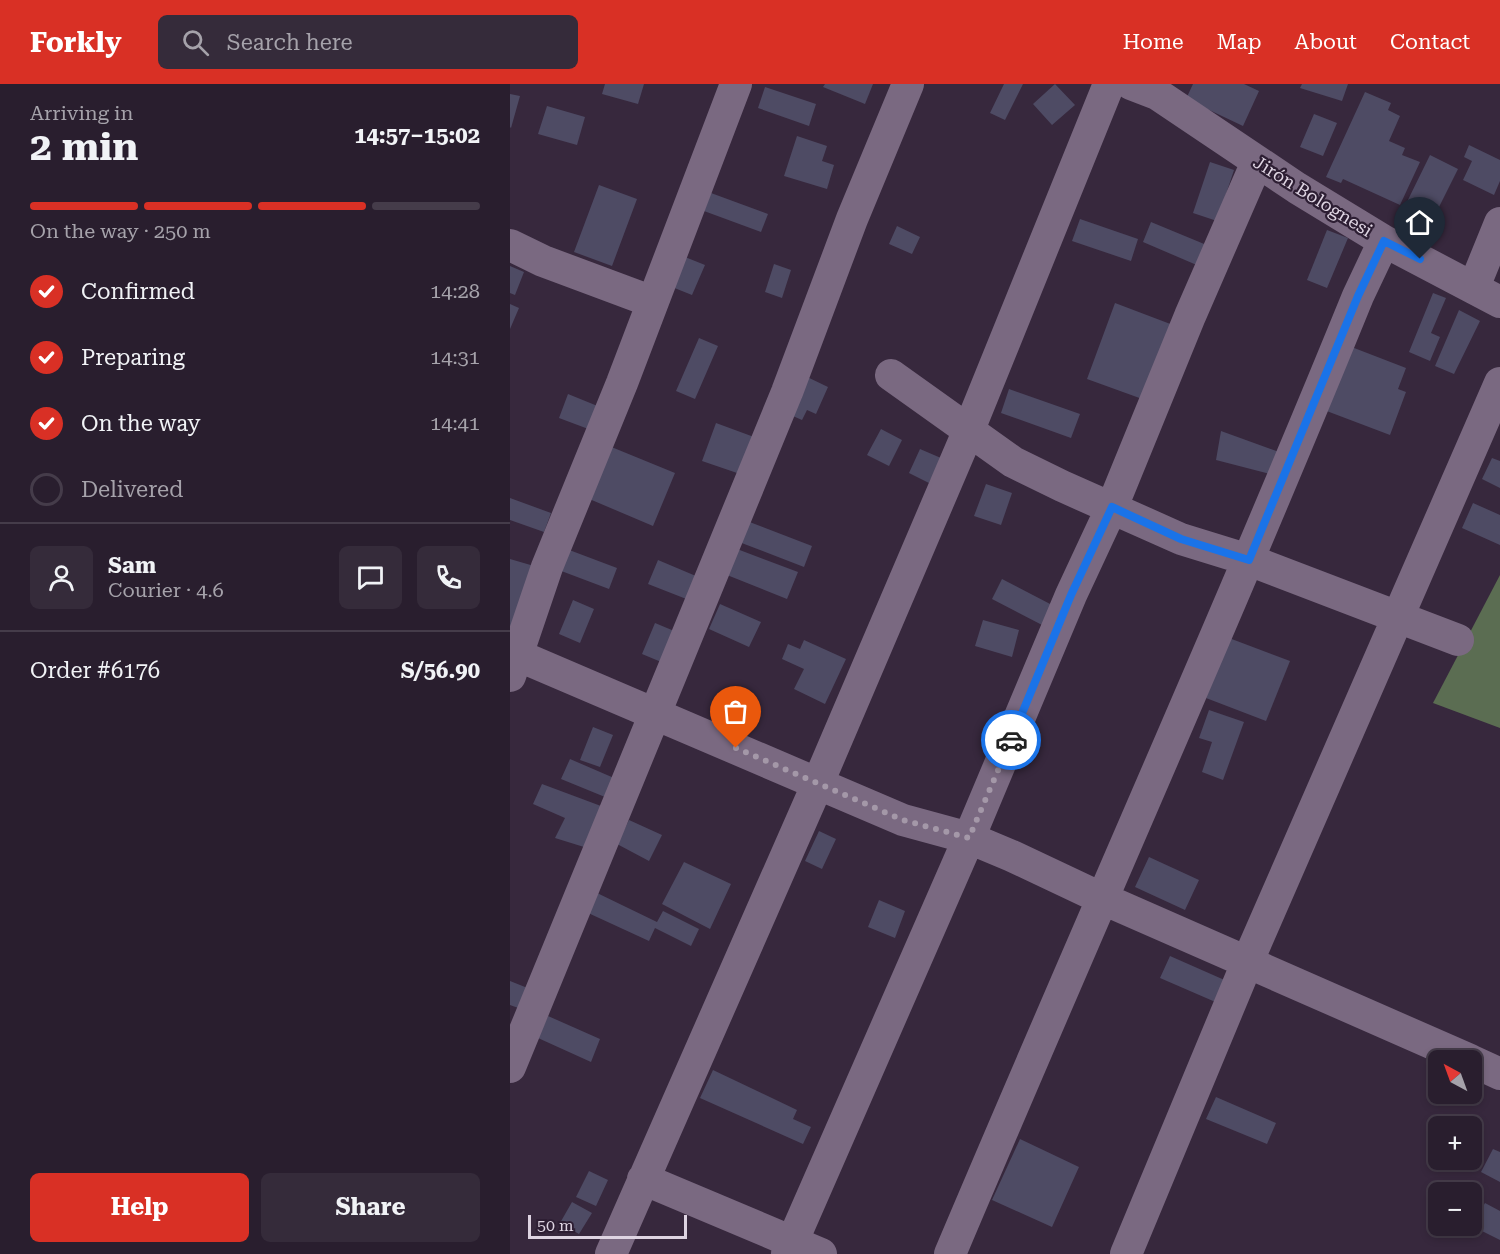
<!DOCTYPE html>
<meta charset="utf-8">
<style>
:root{--surface:#291e2e;--page:#352b3a;--text:#f1f3f6;--muted:#a5a2aa;--line:#453c4a;--accent:#d93025}
body{margin:0;font-family:"Roboto Serif",serif;background:var(--page);color:var(--text);height:100vh;display:flex;flex-direction:column;font-size:22px;white-space:nowrap}
*{box-sizing:border-box;margin:0}
p{font-size:20px;color:var(--muted)}
.icon{flex:none;width:33px;height:33px;fill:none;stroke:currentColor;stroke-width:2;stroke-linecap:round;stroke-linejoin:round}
.map{position:relative;flex:1;overflow:hidden}
.drawer{display:flex;flex-direction:column;background:var(--surface);width:510px}
.drawer>*{flex:none}
.needle{width:39px;rotate:319deg}
.buttons{position:absolute;left:918px;top:966px;display:grid;gap:12px}
.buttons a{display:grid;place-items:center;width:54px;height:54px;border-radius:9px;background:var(--surface);box-shadow:0 3px 9px #0003,0 0 0 2px var(--line);font-size:30px}
.scale{position:absolute;left:18px;bottom:15px;width:159px;box-sizing:border-box;padding-left:6px;border:3px solid #ded4e2;border-top:0;font-size:16px;line-height:21px;white-space:nowrap;color:#ded4e2;-webkit-text-stroke:4px #2d1e33;paint-order:stroke}
.pin{position:absolute;display:grid;place-items:center;width:51px;height:51px;color:#fff;margin:-62px -26px;border-radius:50% 50% 50% 0;rotate:-45deg;box-shadow:0 0 6px #0007}
.pin .icon{rotate:45deg}
.courier{position:absolute;display:grid;place-items:center;width:60px;height:60px;margin:-30px;border:4px solid #1a73e8;border-radius:50%;background:#fff;color:#222;box-shadow:0 2px 8px #0007}
.head em{font-style:normal;font-weight:700}
.head div{display:flex;flex-direction:column-reverse}
.head{display:flex;align-items:center;justify-content:space-between;height:102px;padding:0 30px}
h1{font-size:39px;font-weight:700;line-height:45px}
.bar{display:grid;grid-template-columns:repeat(4,1fr);gap:9px 6px;align-content:center;height:72px;padding:0 30px}
.bar i{height:8px;border-radius:4px;background:var(--line)}
.bar .active{background:var(--accent)}
.bar p{grid-column:span 4}
.line{display:flex;align-items:center;gap:15px;padding:0 30px;border-top:2px solid var(--line)}
.line div{flex:1}
.round{display:grid;place-items:center;flex:none;width:63px;height:63px;border-radius:9px;background:var(--page)}
ol{padding:0 30px;list-style:none}
li{display:flex;align-items:center;gap:18px;height:66px}
li p{margin-inline-start:auto}
li .icon{padding:6px;border-radius:50%;background:var(--accent);color:#fff;stroke-width:4}
li:last-child{color:var(--muted)}
li i{width:33px;height:33px;border:3px solid var(--line);border-radius:50%}
.button{display:flex;gap:12px;margin-top:auto;padding:12px 30px}
.button a{flex:1;height:69px;border-radius:9px;background:var(--accent);color:#fff;font-size:24px;font-weight:700;line-height:69px;text-align:center}
.button a+a{background:var(--page);color:var(--text)}
header{display:flex;align-items:center;gap:36px;box-sizing:border-box;height:84px;padding:0 30px;background:var(--accent);color:#fff}
header strong{font-size:28px}
nav{display:flex;gap:33px;margin-inline-start:auto;font-size:21px}
.search{width:420px;height:54px;background:var(--page);display:flex;align-items:center;gap:15px;box-sizing:border-box;padding:0 21px;border-radius:9px;color:var(--muted);font-size:22px}
main{display:flex;flex:1;min-height:0}
.map>svg:first-child{display:block}
.forest{fill:#5b6d52}
.building{fill:#4e4b64}
.lines{fill:none;stroke-linecap:round;stroke-linejoin:round}
.minor{stroke:#7a6981;stroke-width:32}
.done{stroke:#a498a8;stroke-width:6;stroke-dasharray:0 10.8}
.route{stroke:#1a73e8;stroke-width:8}
.labels{text-anchor:middle;dominant-baseline:central;stroke-width:4.5;stroke-linejoin:round;paint-order:stroke}
.street-label{font-size:18px;fill:#ded4e2;stroke:#2d1e33}
</style>
<header>
<strong>Forkly</strong>
<div class="search"><svg class="icon" aria-label="search" viewBox="0 0 24 24"><circle cx="10" cy="10" r="6"/><path d="M15 15l6 6"/></svg>Search here</div>
<nav><a>Home</a><a>Map</a><a>About</a><a>Contact</a></nav>
</header>
<main>
<section class="drawer">
<div class="head"><div><h1>2 min</h1><p>Arriving in</p></div><em>14:57–15:02</em></div>
<div class="bar"><i class="active"></i><i class="active"></i><i class="active"></i><i></i><p>On the way · 250 m</p></div>
<ol>
<li><svg class="icon" aria-label="check" viewBox="0 0 24 24"><path d="M5 12l5 5 9-10"/></svg>Confirmed<p>14:28</p></li>
<li><svg class="icon" aria-label="check" viewBox="0 0 24 24"><path d="M5 12l5 5 9-10"/></svg>Preparing<p>14:31</p></li>
<li><svg class="icon" aria-label="check" viewBox="0 0 24 24"><path d="M5 12l5 5 9-10"/></svg>On the way<p>14:41</p></li>
<li><i></i>Delivered</li>
</ol>
<div class="line" style="height:108px"><a class="round"><svg class="icon" aria-label="person" viewBox="0 0 24 24"><circle cx="12" cy="8" r="4"/><path d="M4 21q1-7 8-7t8 7"/></svg></a><div><b>Sam</b><p>Courier · 4.6</p></div><a class="round"><svg class="icon" aria-label="chat" viewBox="0 0 24 24"><path d="M4 5h16v11H9l-5 4z"/></svg></a><a class="round"><svg class="icon" aria-label="phone" viewBox="0 0 24 24"><path d="M5 4h4l2 5-3 2q2 4 5 5l2-3 5 2v4C11 20 4 13 5 4z"/></svg></a></div>
<div class="line" style="height:78px"><div>Order #6176</div><b>S/56.90</b></div>
<div class="button"><a>Help</a><a>Share</a></div>
</section>
<div class="map">
<svg width="990" height="1170" viewBox="0 0 990 1170">
<rect width="100%" height="100%" fill="#37283d"/>
<!-- forest -->
<path class="forest" d="M990,491V644L923,619Z"/>
<!-- building -->
<path class="building" d="M95,0H134L128,20L92,10Z
M315,0H363L355,20L313,3Z
M494,0H513L495,36L480,29Z
M545,0L565,21L542,41L523,20Z
M683,0H734L749,7L733,42L676,15Z
M792,0H838L832,17L790,4Z
M255,3L306,20L299,42L248,24Z
M855,8L881,19L878,26L890,32L879,57L895,64L892,71L910,78L890,121L833,95L831,99L816,93Z
M0,10L10,12L1,44L0,43Z
M37,22L75,33L67,61L28,50Z
M804,30L827,39L813,72L790,63Z
M287,52L317,62L312,77L324,81L317,105L274,92Z
M959,61L990,76V97L984,111L953,96L962,77L954,73Z
M920,71L948,85L922,137L894,124Z
M700,78L724,86L707,137L683,129Z
M89,101L127,115L102,182L64,168Z
M201,109L258,130L251,148L194,127Z
M570,135L628,155L621,177L562,157Z
M641,138L699,162L689,182L633,158Z
M387,142L410,153L402,170L379,160Z
M817,146L838,154L817,204L797,196Z
M175,173L195,181L182,211L162,203Z
M264,180L281,186L272,214L255,208Z
M0,182L14,188L5,211L0,209Z
M923,209L936,214L921,249L930,253L920,277L899,268Z
M605,219L663,241L635,316L577,295Z
M0,220L9,224L0,245Z
M949,226L970,237L944,290L925,282Z
M189,254L208,262L185,315L166,307Z
M839,262L896,284L888,305L896,308L880,351L814,326Z
M293,291L318,303L306,330L297,326L292,336L276,329Z
M499,305L570,330L561,354L491,329Z
M58,310L90,323L81,346L49,334Z
M206,339L244,353L230,390L192,377Z
M371,345L392,356L379,382L357,371Z
M711,347L772,369L764,391L706,376Z
M99,362L165,389L143,442L77,414Z
M410,365L431,374L419,399L399,389Z
M982,374L990,377V404L972,395Z
M476,400L502,409L491,441L464,432Z
M0,414L41,429L34,448L0,436Z
M963,419L990,431V461L952,444Z
M237,437L302,462L294,483L229,458Z
M54,464L107,484L99,505L46,485Z
M227,465L288,488L277,515L217,491Z
M0,475L24,482L0,550Z
M148,476L193,495L184,518L138,500Z
M492,495L544,522L534,542L482,515Z
M63,516L84,525L70,559L49,550Z
M210,520L251,538L239,563L199,545Z
M473,536L509,546L502,573L465,562Z
M145,539L169,549L156,580L132,570Z
M719,554L780,577L756,637L696,614Z
M294,556L336,575L315,620L284,605L294,585L272,575L278,560L290,565Z
M699,626L734,638L713,696L692,688L702,658L689,654Z
M83,643L103,651L90,683L70,676Z
M60,675L104,694L95,713L51,695Z
M32,700L91,722L74,763L45,754L55,734L23,720Z
M119,736L152,751L139,777L107,760Z
M309,747L326,755L312,785L295,777Z
M639,773L689,796L675,826L625,803Z
M174,778L221,800L200,845L152,820Z
M85,808L147,838L153,827L189,845L181,862L145,844L139,857L76,828Z
M369,816L395,827L385,854L358,843Z
M660,872L719,898L710,920L650,894Z
M0,897L20,905L11,925L0,921Z
M38,932L90,955L81,978L28,954Z
M203,986L287,1026L283,1035L301,1043L293,1060L190,1014Z
M706,1013L766,1039L757,1060L696,1035Z
M510,1055L569,1083L542,1143L482,1116Z
M983,1065L990,1068V1098L971,1088Z
M79,1087L98,1096L86,1122L66,1113Z
M62,1118L82,1129L69,1150L50,1139Z
M975,1119L990,1127V1156L962,1142Z"/>
<g class="lines">
<!-- minor -->
<path class="minor" d="M621,0L647,10L787,104L874,157L990,218
M0,161L33,177L143,218
M964,203L990,139
M381,291L503,378L552,402L671,455L739,476L948,556
M0,568L393,736L459,754L502,772L591,814L960,976
M0,592L37,483L112,299L226,0
M962,977L990,990
M0,983L277,308L342,135L398,0
M133,1095L311,1170
M101,1170L308,699L458,348L599,0
M277,1170L459,754L561,511L602,423L680,232L747,78
M440,1170C575,850 717,534 848,212L874,157
M616,1170L737,879L990,299"/>
</g>
<g class="lines">
<!-- done -->
<path class="done" d="M226,664L393,736L459,754L501,656"/>
<!-- route -->
<path class="route" d="M501,656L561,511L602,423L671,455L739,476L848,212L874,157L910,175"/>
</g>
<g class="labels">
<!-- street labels -->
<g class="street-label">
<text transform="translate(803 112) rotate(32)">Jirón Bolognesi</text>
</g>
</g>
</svg>
<div class="buttons">
<a><svg class="needle" viewBox="-14 -14 28 28"><path d="M0-13l5 13h-10z" fill="#e53935"/><path d="M0 13l5-13h-10z" fill="#a5a2aa"/></svg></a>
<a>+</a>
<a>−</a>
</div>
<div class="scale">50 m</div>
<div class="pin" style="left:226px;top:664px;background:#ea580c"><svg class="icon" aria-label="bag" viewBox="0 0 24 24"><path d="M5 8h14l-1 12H6zM9 8a3 3 0 0 1 6 0"/></svg></div>
<div class="pin" style="left:910px;top:175px;background:#1f2937"><svg class="icon" aria-label="home" viewBox="0 0 24 24"><path d="M3 11l9-7 9 7M6 9v11h12V9"/></svg></div>
<div class="courier" style="left:501px;top:656px"><svg class="icon" aria-label="car" viewBox="0 0 24 24"><path d="M5 17H2v-5l4-1 3-4h7l3 4 3 1v5h-3M9 17h6M6 11h13"/><circle cx="7" cy="17" r="2"/><circle cx="17" cy="17" r="2"/></svg></div>
</div>
</main>
